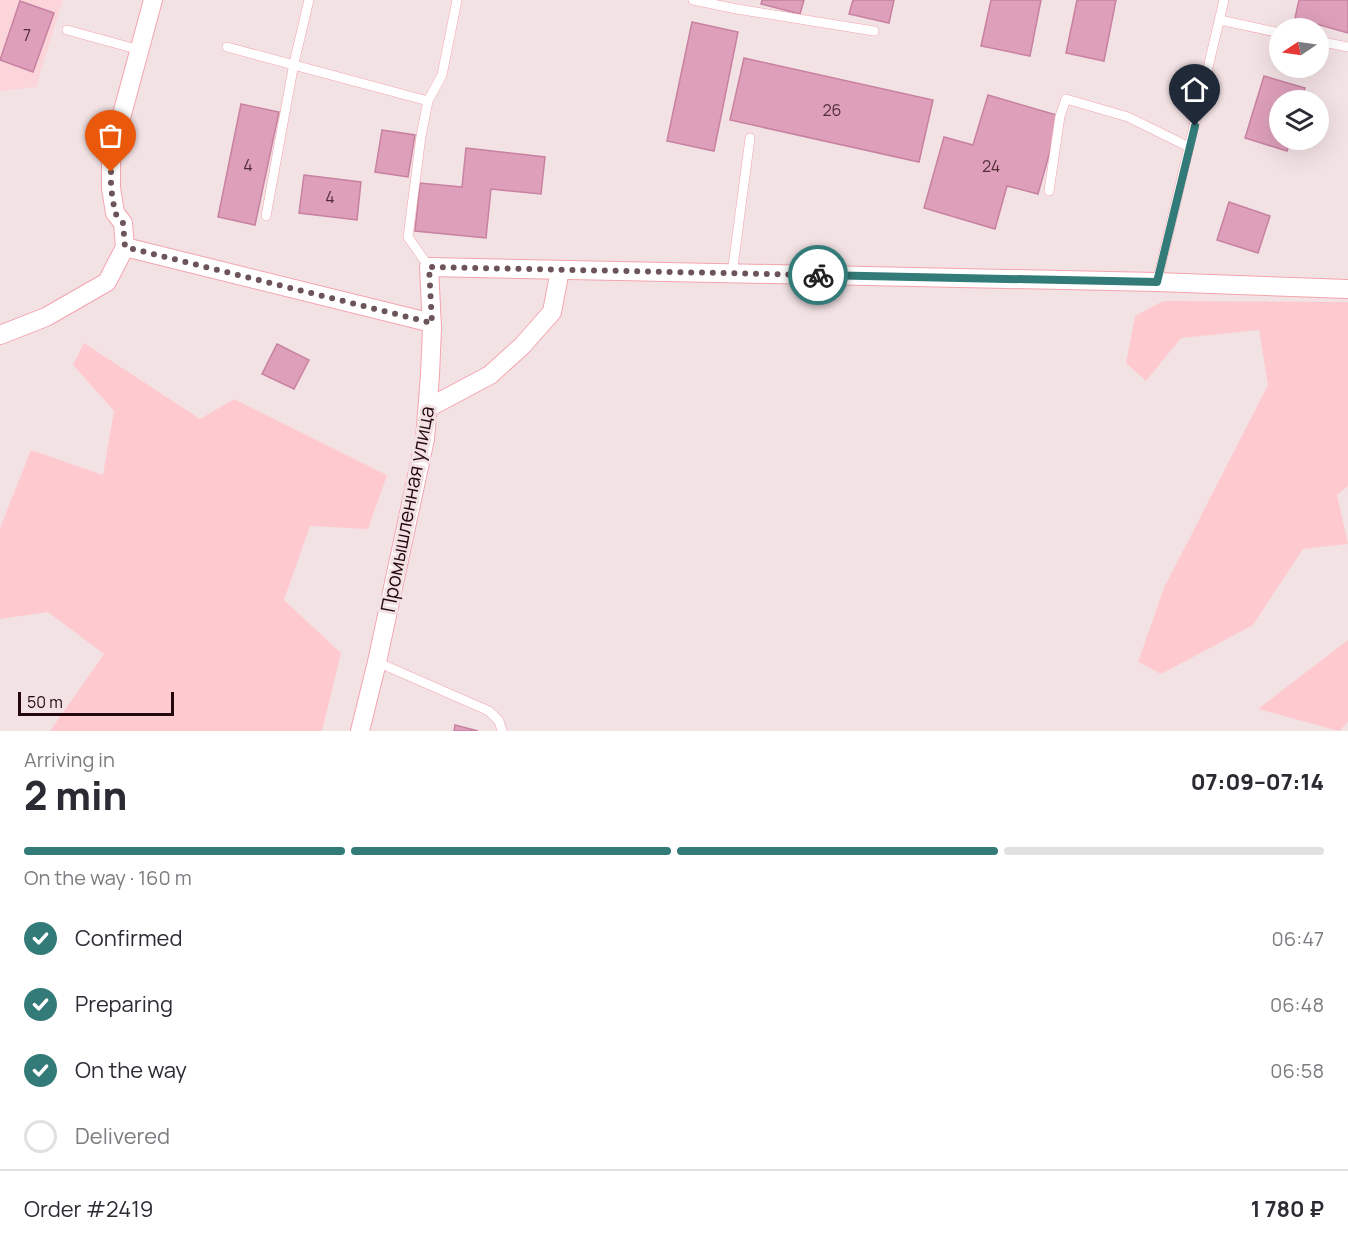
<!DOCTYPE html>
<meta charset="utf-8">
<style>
:root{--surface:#fff;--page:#f2f2f3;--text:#2b2b33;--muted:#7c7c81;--line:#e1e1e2;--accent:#327b78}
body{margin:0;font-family:Manrope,sans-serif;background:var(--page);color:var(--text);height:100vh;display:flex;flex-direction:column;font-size:22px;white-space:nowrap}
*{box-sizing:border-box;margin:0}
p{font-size:20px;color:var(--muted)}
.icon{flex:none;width:33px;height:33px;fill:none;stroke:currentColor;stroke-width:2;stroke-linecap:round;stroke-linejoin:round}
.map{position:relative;height:731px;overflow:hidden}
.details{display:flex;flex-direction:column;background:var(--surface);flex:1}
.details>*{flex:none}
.needle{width:39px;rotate:257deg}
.controls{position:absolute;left:1269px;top:18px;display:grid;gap:12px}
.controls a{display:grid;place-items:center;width:60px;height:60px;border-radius:50%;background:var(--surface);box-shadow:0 6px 24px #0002;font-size:30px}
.scale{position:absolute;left:18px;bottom:15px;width:156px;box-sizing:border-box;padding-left:6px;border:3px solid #23070c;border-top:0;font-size:16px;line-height:21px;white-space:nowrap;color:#23070c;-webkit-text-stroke:4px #f3e2e4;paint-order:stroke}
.pin{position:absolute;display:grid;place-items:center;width:51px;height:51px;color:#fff;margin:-62px -26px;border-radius:50% 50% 50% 0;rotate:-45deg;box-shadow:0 0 6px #0007}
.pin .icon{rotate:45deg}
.courier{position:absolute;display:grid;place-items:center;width:60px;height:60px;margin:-30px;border:4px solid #327b78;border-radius:50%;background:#fff;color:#222;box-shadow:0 2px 8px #0007}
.overview em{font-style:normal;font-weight:800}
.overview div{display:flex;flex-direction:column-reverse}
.overview{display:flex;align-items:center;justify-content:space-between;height:102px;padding:0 24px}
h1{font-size:39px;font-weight:800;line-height:45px}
.bar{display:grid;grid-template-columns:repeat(4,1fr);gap:9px 6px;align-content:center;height:72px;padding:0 24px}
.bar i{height:8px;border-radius:4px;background:var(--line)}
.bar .current{background:var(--accent)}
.bar p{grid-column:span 4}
.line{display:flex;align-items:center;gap:15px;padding:0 24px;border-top:2px solid var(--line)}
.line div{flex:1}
ol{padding:0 24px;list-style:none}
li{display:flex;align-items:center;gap:18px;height:66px}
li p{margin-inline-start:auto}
li .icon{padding:6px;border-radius:50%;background:var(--accent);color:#fff;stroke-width:4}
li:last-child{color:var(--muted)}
li i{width:33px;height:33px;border:3px solid var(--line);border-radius:50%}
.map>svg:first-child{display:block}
.built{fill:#fbd5d9}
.green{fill:#fecacf}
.building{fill:#dd9fba;stroke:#c881a1;stroke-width:1.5}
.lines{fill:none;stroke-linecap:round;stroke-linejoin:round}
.service-casing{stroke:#f4a4ae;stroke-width:10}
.minor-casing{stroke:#f4a4ae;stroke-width:20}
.service{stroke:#fff;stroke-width:9}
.minor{stroke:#fff;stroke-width:18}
.done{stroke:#6c5458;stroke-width:6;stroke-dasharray:0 10.8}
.route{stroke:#327b78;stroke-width:8}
.labels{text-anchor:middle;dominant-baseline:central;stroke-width:6;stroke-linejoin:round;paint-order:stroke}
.number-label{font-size:16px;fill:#522d38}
.street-label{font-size:20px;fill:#23070c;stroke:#f3e2e4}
</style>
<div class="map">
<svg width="1348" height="731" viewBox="0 0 1348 731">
<rect width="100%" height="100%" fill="#f3e2e4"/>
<!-- built -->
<path class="built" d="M0,0H63L36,87L0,91Z"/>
<!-- green -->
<path class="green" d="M1163,301L1348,302V486L1337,495L1348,544L1303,549L1253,625L1161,674L1138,662L1164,588L1268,385L1259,330L1181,338L1146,381L1126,363L1135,316Z
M84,343L200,419L234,399L387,475L368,529L310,526L284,600L341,653L322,731H50L104,654L48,612L0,619V528L31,450L103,475L114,411L73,365Z
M1348,640V722L1339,731L1258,709Z"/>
<!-- building -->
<path class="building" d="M762,0H804L800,14L761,4Z
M853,0H894L889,23L849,14Z
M991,0H1041L1030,56L981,46Z
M1077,0H1116L1104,61L1066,53Z
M1299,0H1348V33L1295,18Z
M20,1L54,13L33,72L0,60Z
M692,22L738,32L714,151L667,141Z
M744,58L933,100L919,162L730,120Z
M1264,76L1305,88L1302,100H1280V140H1290L1287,151L1245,138Z
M988,95L1060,116L1038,194L1007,186L995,229L924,208L944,137L973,145Z
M241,104L279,112L255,225L218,217Z
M382,130L415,135L408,177L375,172Z
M466,148L545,157L541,194L491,189L486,238L415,231L420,183L462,187Z
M304,175L361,182L357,220L299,213Z
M1229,202L1270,216L1258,253L1217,240Z
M277,344L309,360L294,389L262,374Z
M455,725L478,731H454Z"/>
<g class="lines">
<defs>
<path id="service" d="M693,0L737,9L874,31
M1220,20L1280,33
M67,30L140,50
M1318,41L1348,47
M227,47L428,101
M1049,191L1060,116L1066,99L1128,117L1189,147
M266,216L294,63L309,0
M429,267L408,237L421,136L428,101L442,75L457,0
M732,274L750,138
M1157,282L1224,0
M377,662L489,711L499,721L502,731"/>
<path id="minor" d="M125,247L432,323
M125,247L123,223L115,213L111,188V155L153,0
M0,335L46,317L107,282L125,247
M428,408L490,375L522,346L552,312L560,270
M360,731L377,662L425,439L430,375L432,328L429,267L1157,282L1348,289"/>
</defs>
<!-- service casing -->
<use href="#service" class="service-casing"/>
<!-- minor casing -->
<use href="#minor" class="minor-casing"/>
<!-- service -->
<use href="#service" class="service"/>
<!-- minor -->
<use href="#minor" class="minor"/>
</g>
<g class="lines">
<!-- done -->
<path class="done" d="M111,172V188L115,213L123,223L125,247L432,323L429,267L818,275"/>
<!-- route -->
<path class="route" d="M818,275L1157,282L1195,126"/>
</g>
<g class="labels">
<!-- number labels -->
<g class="number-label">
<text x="27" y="35">7</text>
<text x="832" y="110">26</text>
<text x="248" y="165">4</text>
<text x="991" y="166">24</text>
<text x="330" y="197">4</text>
</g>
<!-- street labels -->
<g class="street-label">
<text transform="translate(407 509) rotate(-79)">Промышленная улица</text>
</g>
</g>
</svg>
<div class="controls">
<a><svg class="needle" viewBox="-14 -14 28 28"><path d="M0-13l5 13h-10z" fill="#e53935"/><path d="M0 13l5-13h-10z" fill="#7c7c81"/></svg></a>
<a><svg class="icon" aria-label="layers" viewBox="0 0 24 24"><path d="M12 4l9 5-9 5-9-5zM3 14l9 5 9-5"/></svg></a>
</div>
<div class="scale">50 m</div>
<div class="pin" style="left:111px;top:172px;background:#ea580c"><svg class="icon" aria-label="bag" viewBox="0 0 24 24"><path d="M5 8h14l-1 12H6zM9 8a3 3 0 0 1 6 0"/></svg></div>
<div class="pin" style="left:1195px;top:126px;background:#1f2937"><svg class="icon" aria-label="home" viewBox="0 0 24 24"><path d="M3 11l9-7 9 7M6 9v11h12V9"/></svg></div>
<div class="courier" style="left:818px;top:275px"><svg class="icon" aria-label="bike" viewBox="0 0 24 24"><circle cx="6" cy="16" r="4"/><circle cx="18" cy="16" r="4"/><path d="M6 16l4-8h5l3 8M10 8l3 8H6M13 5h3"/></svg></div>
</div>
<section class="details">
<div class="overview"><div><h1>2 min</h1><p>Arriving in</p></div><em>07:09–07:14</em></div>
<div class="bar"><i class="current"></i><i class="current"></i><i class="current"></i><i></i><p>On the way · 160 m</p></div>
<ol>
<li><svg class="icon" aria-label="check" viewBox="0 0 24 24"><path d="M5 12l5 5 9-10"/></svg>Confirmed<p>06:47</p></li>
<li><svg class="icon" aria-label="check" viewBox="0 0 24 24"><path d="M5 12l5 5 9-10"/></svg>Preparing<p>06:48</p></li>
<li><svg class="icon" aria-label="check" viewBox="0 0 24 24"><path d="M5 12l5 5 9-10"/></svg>On the way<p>06:58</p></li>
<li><i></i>Delivered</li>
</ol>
<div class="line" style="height:78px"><div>Order #2419</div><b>1 780 ₽</b></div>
</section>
